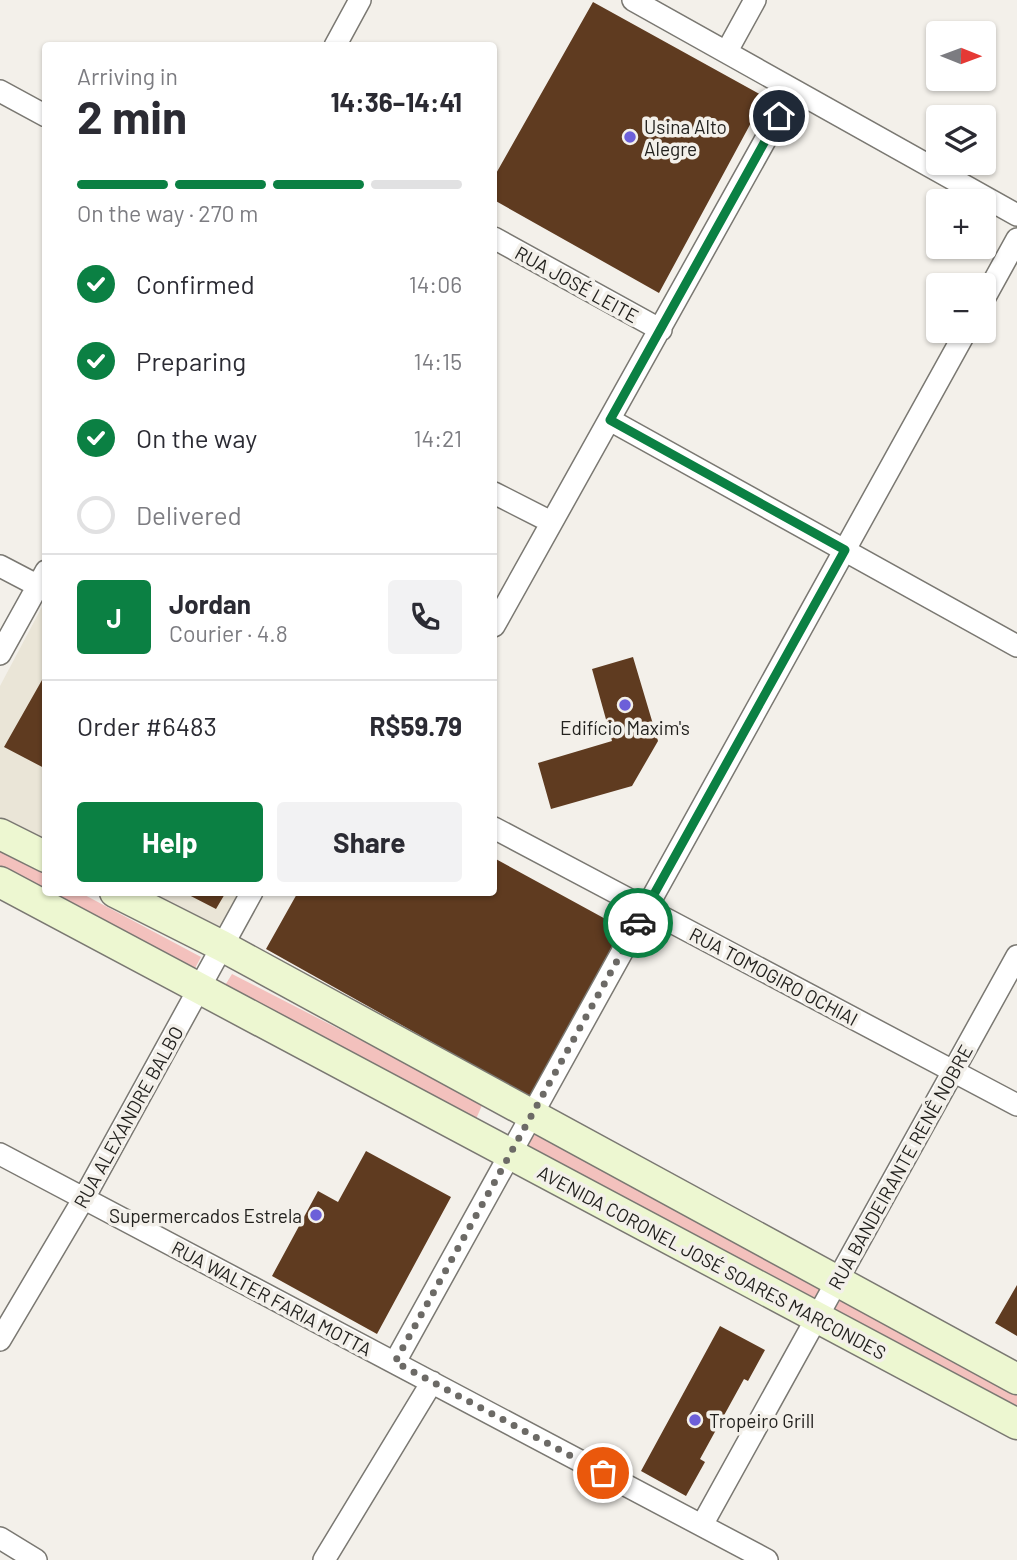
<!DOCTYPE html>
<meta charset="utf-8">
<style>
:root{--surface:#fff;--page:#f2f2f3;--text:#2b2b33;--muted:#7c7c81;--line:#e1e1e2;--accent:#0b8043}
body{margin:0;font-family:Barlow,sans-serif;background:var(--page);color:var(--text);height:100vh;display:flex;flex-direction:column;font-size:26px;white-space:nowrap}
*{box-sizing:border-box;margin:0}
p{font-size:23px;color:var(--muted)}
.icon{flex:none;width:38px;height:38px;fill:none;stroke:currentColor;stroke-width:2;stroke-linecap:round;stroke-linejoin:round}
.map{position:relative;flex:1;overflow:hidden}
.panel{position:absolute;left:42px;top:42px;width:455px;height:854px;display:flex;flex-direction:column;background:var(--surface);border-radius:7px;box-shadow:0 2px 5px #0004}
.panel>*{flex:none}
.needle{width:46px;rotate:91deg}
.buttons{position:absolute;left:926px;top:21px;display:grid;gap:14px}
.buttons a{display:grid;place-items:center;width:70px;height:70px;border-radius:7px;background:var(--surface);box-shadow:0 2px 5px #0004;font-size:35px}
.pin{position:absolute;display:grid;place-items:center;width:60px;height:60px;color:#fff;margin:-30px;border:4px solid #fff;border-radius:50%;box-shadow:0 2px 7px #0007}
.courier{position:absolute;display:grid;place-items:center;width:70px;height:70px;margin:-35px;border:5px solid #0b8043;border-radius:50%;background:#fff;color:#222;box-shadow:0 2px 9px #0007}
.overview em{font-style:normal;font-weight:700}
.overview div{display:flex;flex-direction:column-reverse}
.overview{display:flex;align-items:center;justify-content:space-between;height:119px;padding:0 35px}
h1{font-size:46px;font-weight:700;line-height:52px}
.bar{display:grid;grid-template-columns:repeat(4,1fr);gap:10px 7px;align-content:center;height:84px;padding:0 35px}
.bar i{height:9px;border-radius:5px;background:var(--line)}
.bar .active{background:var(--accent)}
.bar p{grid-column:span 4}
.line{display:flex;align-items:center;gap:18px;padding:0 35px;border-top:2px solid var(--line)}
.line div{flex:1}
.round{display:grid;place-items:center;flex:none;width:74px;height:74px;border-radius:7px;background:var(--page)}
ol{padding:0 35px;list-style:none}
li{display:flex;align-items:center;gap:21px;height:77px}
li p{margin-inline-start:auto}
li .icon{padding:7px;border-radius:50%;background:var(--accent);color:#fff;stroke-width:4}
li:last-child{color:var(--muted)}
li i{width:38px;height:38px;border:4px solid var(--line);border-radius:50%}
.primary-button{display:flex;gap:14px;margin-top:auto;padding:14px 35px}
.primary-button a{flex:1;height:80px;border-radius:7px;background:var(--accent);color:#fff;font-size:28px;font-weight:700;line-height:80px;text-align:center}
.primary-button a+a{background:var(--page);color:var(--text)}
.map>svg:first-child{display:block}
.built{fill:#eae5d7}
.green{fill:#f3c1bd}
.building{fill:#5f3b20}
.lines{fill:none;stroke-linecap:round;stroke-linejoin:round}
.street-casing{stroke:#7a7872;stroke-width:24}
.secondary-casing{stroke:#7a7872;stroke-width:33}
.street{stroke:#fff;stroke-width:21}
.secondary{stroke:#edf7d1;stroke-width:30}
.done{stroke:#6c6a66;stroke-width:7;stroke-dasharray:0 12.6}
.route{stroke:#0b8043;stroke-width:9}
.poi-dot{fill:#6c5fd9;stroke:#f3f0ea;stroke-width:2.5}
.labels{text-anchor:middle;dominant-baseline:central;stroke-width:7;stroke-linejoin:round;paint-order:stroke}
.poi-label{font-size:19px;fill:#23221f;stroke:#f3f0ea;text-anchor:start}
.street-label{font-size:19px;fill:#23221f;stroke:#f3f0ea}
</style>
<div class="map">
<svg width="1017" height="1560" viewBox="0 0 1017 1560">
<rect width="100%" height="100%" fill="#f3f0ea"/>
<!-- built -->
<path class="built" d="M44,603L46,604L45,842L0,817V686Z
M139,893H238L216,934Z"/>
<!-- green -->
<path class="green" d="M0,849L45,874L46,892L81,893L201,957L193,972L0,869Z
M232,974L483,1103L476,1119L224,987Z
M534,1134L821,1287L812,1302L525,1149Z
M841,1299L1017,1392V1410L833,1312Z"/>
<!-- building -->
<path class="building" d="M593,2L765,97L659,293L494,200V177Z
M633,657L658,741L632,786L551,809L538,763L612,741L592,669Z
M46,673V769L4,747Z
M494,858L622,928L530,1097L266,949L298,892H494Z
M183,892H226L216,909Z
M366,1151L451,1197L377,1334L272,1276L318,1191L338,1202Z
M1017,1285V1336L995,1323Z
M720,1326L765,1350L748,1381L744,1379L700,1459L705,1462L686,1496L641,1471Z"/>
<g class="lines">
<defs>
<path id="street" d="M633,0L1017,215
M335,46L360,0
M727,51L755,0
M0,91L46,116
M494,238L661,330
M984,299L1017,239
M610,420L1017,646
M494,493L551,522
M0,566L46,590
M494,626L792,92
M0,654L46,571
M494,828L1017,1105
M0,1154L767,1560
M0,1340L84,1198L252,892
M395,1362L966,331
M702,1525L1017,956
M0,1538L36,1560
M324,1560L432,1382"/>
<path id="secondary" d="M0,834L46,857
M0,882L1017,1424
M115,892L222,946L1017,1379"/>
</defs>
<!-- street casing -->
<use href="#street" class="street-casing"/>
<!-- secondary casing -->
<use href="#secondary" class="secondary-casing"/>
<!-- street -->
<use href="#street" class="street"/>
<!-- secondary -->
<use href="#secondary" class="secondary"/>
</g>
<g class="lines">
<!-- done -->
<path class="done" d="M603,1473L395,1362L638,923"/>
<!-- route -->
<path class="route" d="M638,923L845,550L610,420L779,116"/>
</g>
<!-- markers -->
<g class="poi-dot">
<circle cx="630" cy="137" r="7"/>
<circle cx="625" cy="705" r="7"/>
<circle cx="316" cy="1215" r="7"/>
<circle cx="695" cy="1420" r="7"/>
</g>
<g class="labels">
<!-- poi labels -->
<g class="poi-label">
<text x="644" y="126">Usina Alto<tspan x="644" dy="22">Alegre</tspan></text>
<text x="625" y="727" text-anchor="middle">Edifício Maxim's</text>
<text x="302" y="1215" text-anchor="end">Supermercados Estrela</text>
<text x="709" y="1420">Tropeiro Grill</text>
</g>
<!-- street labels -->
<g class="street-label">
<text transform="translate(577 284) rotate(29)">RUA JOSÉ LEITE</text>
<text transform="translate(774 976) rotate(28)">RUA TOMOGIRO OCHIAI</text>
<text transform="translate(128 1117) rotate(-61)">RUA ALEXANDRE BALBO</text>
<text transform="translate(900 1167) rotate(-61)">RUA BANDEIRANTE RENÊ NOBRE</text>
<text transform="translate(712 1262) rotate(28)">AVENIDA CORONEL JOSÉ SOARES MARCONDES</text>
<text transform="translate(272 1298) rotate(28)">RUA WALTER FARIA MOTTA</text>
</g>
</g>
</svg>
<div class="buttons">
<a><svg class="needle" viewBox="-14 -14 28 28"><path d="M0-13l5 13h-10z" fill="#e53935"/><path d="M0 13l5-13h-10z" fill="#7c7c81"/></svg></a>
<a><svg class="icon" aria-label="layers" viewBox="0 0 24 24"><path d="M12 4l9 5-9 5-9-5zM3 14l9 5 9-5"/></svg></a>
<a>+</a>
<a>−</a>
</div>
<div class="pin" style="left:603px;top:1473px;background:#ea580c"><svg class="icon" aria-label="bag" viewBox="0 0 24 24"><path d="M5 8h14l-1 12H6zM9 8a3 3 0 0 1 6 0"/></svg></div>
<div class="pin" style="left:779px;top:116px;background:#1f2937"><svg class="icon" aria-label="home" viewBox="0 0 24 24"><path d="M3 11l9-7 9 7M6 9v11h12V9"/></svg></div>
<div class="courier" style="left:638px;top:923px"><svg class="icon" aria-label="car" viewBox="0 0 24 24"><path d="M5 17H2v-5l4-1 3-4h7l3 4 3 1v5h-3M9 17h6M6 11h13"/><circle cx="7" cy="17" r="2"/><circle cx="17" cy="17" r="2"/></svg></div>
<section class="panel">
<div class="overview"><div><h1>2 min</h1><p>Arriving in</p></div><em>14:36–14:41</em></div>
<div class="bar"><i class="active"></i><i class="active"></i><i class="active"></i><i></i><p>On the way · 270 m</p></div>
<ol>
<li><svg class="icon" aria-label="check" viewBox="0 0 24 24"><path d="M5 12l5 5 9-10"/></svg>Confirmed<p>14:06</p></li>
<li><svg class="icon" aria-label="check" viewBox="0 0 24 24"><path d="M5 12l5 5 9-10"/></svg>Preparing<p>14:15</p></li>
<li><svg class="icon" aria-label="check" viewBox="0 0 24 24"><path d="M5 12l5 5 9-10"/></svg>On the way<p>14:21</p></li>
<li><i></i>Delivered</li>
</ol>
<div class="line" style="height:126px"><b class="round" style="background:var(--accent);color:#fff">J</b><div><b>Jordan</b><p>Courier · 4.8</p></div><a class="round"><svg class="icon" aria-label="phone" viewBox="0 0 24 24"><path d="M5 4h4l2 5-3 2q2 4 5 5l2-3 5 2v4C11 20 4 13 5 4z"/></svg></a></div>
<div class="line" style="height:91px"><div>Order #6483</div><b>R$59.79</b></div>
<div class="primary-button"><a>Help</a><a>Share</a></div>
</section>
</div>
